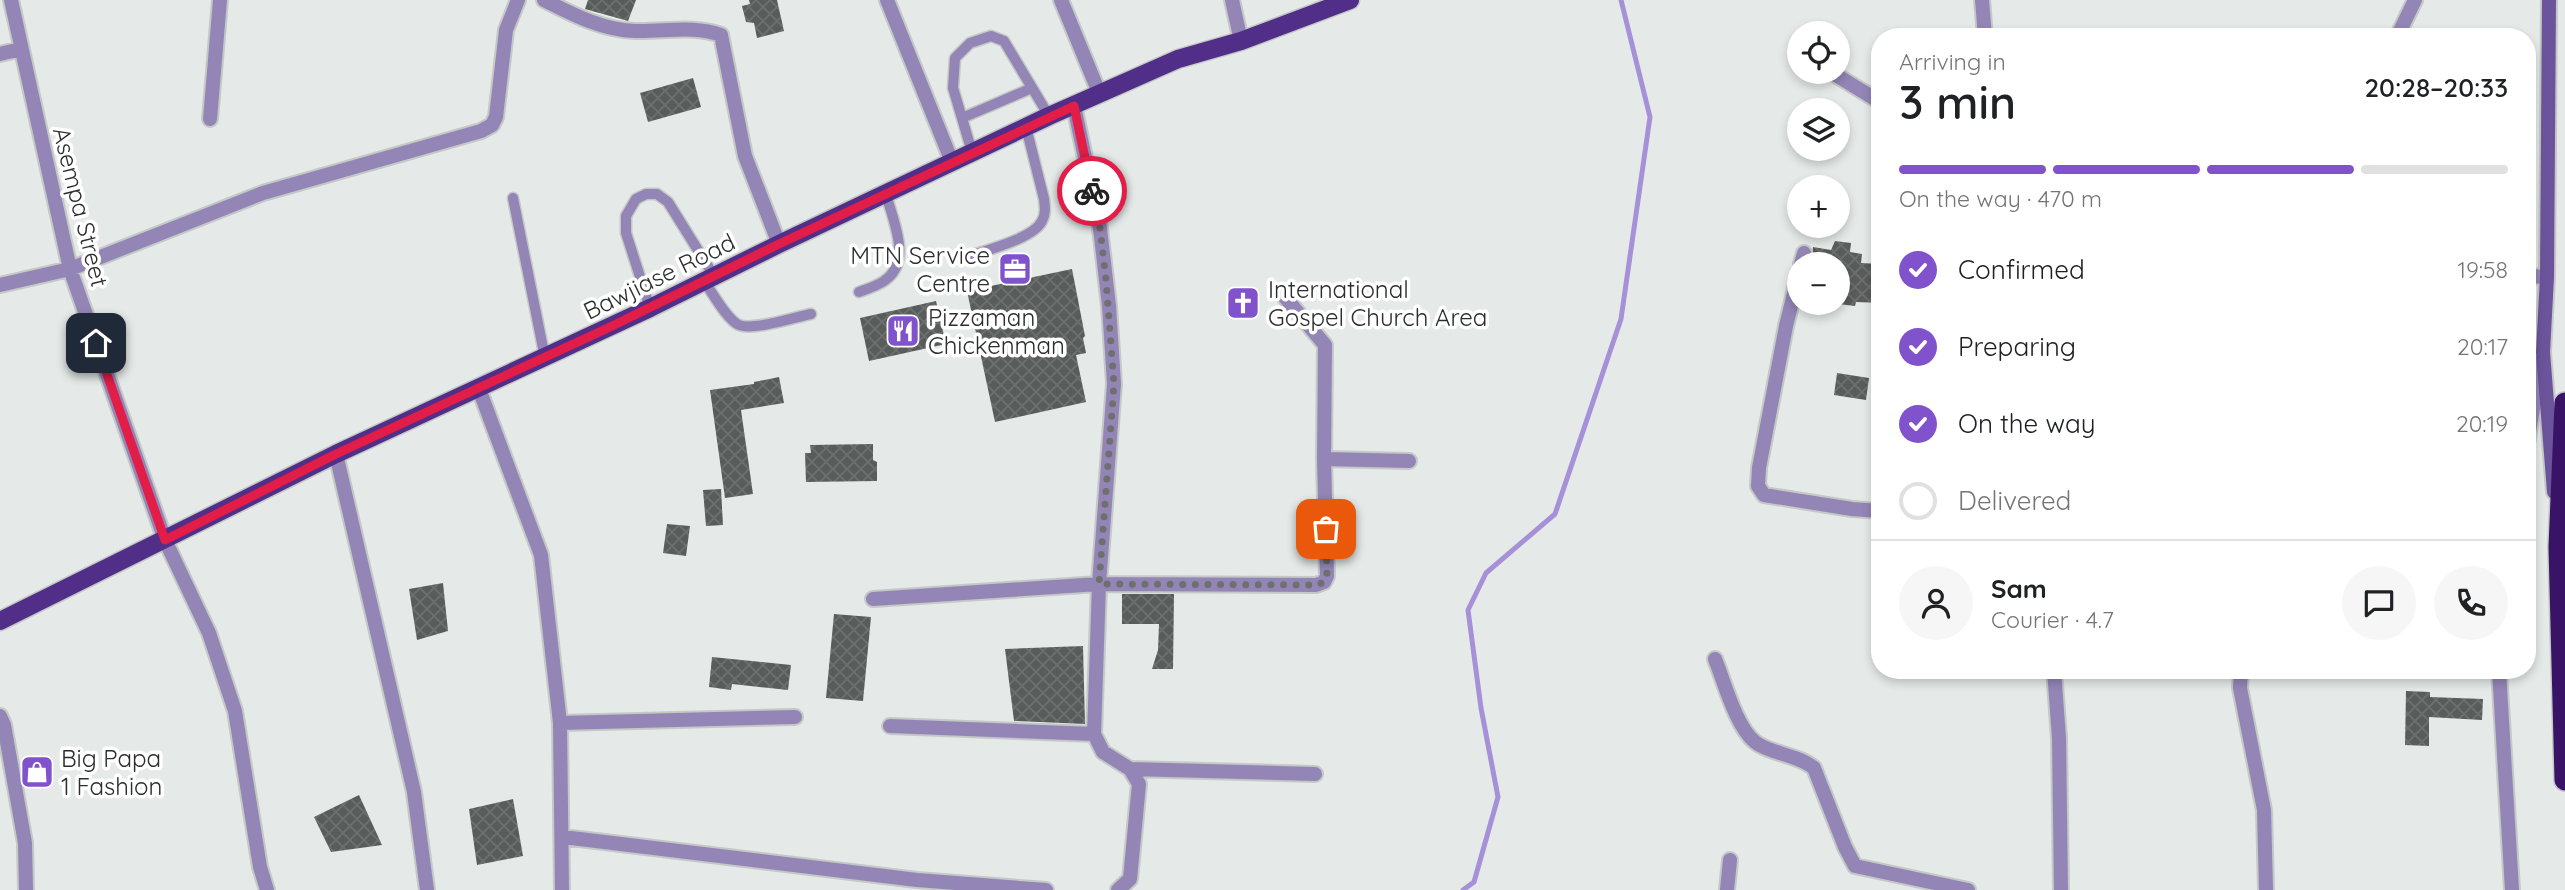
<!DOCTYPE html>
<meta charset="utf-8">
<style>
:root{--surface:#fff;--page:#f6f6f6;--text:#202124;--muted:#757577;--line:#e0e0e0;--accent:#8052cb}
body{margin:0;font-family:Quicksand,sans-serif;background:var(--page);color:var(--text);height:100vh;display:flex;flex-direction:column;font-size:26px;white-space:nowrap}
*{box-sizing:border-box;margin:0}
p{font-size:23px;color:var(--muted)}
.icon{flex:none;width:38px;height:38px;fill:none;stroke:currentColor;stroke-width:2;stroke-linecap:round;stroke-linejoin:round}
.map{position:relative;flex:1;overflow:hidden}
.drawer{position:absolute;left:1871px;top:28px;width:665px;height:651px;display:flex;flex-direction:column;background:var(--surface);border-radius:28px;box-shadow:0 4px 10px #0003}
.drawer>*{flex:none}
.fabs{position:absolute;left:1787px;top:21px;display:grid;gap:14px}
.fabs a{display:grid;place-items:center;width:63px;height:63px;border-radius:50%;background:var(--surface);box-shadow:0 4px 10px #0003;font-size:35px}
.pin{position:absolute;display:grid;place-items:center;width:60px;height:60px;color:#fff;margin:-30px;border-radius:14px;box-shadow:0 4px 10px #0006}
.courier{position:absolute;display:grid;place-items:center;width:70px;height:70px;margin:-35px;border:5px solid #e11d48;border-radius:50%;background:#fff;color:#222;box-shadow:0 2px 9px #0007}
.overview em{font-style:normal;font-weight:600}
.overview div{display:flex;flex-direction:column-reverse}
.overview{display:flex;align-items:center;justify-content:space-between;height:119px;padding:0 28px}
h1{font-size:46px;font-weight:600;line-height:52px}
.bar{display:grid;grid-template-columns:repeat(4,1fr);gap:10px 7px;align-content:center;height:84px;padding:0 28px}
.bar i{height:9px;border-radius:5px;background:var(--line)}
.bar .current{background:var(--accent)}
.bar p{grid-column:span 4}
.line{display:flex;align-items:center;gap:18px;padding:0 28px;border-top:2px solid var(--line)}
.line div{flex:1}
.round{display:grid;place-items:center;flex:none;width:74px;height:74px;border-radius:37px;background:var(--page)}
ol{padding:0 28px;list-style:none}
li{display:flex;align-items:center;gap:21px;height:77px}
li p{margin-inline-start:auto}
li .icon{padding:7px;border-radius:50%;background:var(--accent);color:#fff;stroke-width:4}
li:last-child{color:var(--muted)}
li i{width:38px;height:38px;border:4px solid var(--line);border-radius:50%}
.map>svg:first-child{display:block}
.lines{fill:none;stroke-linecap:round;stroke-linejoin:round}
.stream{stroke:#a690d8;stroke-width:5}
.building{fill:url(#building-cross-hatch)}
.lane-casing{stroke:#c4c8c6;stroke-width:13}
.street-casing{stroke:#c4c8c6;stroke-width:18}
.secondary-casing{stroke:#c4c8c6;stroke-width:18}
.primary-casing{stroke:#c4c8c6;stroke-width:21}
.highway-casing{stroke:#c4c8c6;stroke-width:24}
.lane{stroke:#9485b7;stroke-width:10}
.street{stroke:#9485b7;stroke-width:14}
.secondary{stroke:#6c549c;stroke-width:14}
.primary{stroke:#512e87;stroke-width:18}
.highway{stroke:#381366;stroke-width:21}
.done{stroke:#6d706e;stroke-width:7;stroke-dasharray:0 12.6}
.route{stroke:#e11d48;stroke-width:9}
.labels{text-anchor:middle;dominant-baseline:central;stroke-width:7;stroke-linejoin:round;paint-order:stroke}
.street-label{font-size:24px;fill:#2c2e2d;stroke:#fff}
.poi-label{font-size:24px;fill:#2c2e2d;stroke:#fff;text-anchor:start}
</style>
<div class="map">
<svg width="2565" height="890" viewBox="0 0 2565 890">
<defs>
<pattern id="building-cross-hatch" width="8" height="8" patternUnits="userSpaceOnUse" patternTransform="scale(1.75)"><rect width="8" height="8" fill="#585c5a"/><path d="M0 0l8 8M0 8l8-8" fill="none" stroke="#6d706e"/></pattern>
</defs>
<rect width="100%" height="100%" fill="#e5eae8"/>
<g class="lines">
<!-- stream -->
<path class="stream" d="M1463,890L1474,882L1498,797L1481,708L1468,610L1486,573L1555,514L1621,319L1650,117L1621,0"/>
</g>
<!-- building -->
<path class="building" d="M588,0H636L628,21L585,9Z
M749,0H777L784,31L757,38L754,23L746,22L742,6L750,4Z
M693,78L701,107L648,122L640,93Z
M1835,241L1851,243L1850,252L1862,254L1861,263L1880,264V303L1856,302L1855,306L1838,304V264H1811L1813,247L1831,250Z
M1072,269L1085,336L1083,338L1086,353L1076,355L1086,402L995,422L967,291Z
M936,301L946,344L869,361L860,318Z
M1837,373L1869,378L1866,400L1834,395Z
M779,377L784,403L741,410L753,494L725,498L710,390L754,384V382Z
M873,444V460L877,462V481L806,482L805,453H811L810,445Z
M721,489L723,525L706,526L703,490Z
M667,524L690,526L686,556L663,553Z
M443,583L448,631L417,640L409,589Z
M1122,594H1174L1173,669H1152L1158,650L1159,624H1122Z
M834,614L871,617L863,701L826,698Z
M1083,646L1085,724L1014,721L1005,649Z
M712,657L791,665L788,690L732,684L731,690L709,687Z
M2406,691L2430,692V697L2483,699L2482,720L2429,717V746L2405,745Z
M359,795L382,845L331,852L314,817Z
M513,799L523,856L477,865L469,809Z"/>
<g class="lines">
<defs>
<path id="lane" d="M962,118L1032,88
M972,152L953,88L955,58L970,43L991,36L1004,41L1049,116
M513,198L545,358
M967,257C986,250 1033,239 1042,221C1046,214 1045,207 1044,199L1026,127
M704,281C712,292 727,320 739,325C753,331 795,317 811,314
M859,292C867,289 877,286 884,281C913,262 893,221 886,194
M650,308L626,233V216L636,199L646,194H657L668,202L714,276"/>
<path id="street" d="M11,0L70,269L165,540L209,633L235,711L260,867L267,890
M544,0C572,14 602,30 635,31C664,32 693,25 721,35L745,156L779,244
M887,0L952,162
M1061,0L1100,95
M1232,0L1241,41
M1982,0L1985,37
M2397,37L2415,0
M0,54L21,49
M1831,72L1880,102
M1074,106L1100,228L1109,306L1114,384L1099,584L1094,734L1103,752L1130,769L1139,784L1130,879L1118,890
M210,119L220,0
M1801,264L1804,253
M1799,273L1786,326L1759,468L1758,486L1764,495L1852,509L1880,511
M2527,276L2547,277
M0,285L70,269L263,193L481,131L492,125L496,117L506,30L518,0
M479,389L541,555L560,723L562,890
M2527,444L2541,362
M336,454L414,792L427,890
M1324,459L1409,461
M873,599L1099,584L1316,585L1324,582L1327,576L1324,459L1325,345L1284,296
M1715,659C1724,681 1736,727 1755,742C1770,754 1797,754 1814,768L1845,847L1855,866L1968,890
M2054,670L2059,738L2061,890
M2241,670L2240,688L2264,810L2266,890
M2499,670L2512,890
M0,716L4,725L25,843L26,890
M560,723L795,717
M890,726L1094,734
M1130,769L1315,774
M563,837L917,880L1046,890
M1727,890L1730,860"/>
<path id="secondary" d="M2549,0L2547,277L2543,352L2554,492"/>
<path id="primary" d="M0,621L336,454L650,308L779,244L1049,116L1178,59L1241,41L1350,0"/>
<path id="highway" d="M2565,403L2559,547L2565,780"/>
</defs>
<!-- lane casing -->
<use href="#lane" class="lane-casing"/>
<!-- street casing -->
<use href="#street" class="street-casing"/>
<!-- secondary casing -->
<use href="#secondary" class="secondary-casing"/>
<!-- primary casing -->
<use href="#primary" class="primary-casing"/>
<!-- highway casing -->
<use href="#highway" class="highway-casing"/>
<!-- lane -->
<use href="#lane" class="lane"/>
<!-- street -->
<use href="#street" class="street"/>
<!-- secondary -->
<use href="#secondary" class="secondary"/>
<!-- primary -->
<use href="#primary" class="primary"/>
<!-- highway -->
<use href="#highway" class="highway"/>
</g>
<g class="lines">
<!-- done -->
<path class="done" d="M1092,191L1100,228L1106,280L1114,384L1099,584L1316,585L1324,582L1327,576L1326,529"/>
<!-- route -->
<path class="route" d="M96,343L165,540L336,454L608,328L779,244L1074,106L1092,191"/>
</g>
<!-- icons -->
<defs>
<symbol id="office-square" viewBox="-11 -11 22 22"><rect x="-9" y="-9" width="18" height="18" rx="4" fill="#8052cb" stroke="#fff"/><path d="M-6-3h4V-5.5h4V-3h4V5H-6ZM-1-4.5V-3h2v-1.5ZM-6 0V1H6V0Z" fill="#fff"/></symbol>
<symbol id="church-square" viewBox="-11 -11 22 22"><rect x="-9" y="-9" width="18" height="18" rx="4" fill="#8052cb" stroke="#fff"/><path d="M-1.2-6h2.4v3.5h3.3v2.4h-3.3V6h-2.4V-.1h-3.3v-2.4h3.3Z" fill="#fff"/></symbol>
<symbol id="restaurant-square" viewBox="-11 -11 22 22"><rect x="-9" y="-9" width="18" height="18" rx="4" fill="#8052cb" stroke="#fff"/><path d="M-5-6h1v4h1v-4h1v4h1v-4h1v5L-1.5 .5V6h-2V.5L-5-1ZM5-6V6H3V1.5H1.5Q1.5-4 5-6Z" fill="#fff"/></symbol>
<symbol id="shop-square" viewBox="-11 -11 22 22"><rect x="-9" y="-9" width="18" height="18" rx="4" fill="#8052cb" stroke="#fff"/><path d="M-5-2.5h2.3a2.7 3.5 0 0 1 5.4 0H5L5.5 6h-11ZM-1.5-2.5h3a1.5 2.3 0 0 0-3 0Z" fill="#fff"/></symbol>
</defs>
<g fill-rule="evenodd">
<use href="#office-square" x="996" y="250" width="38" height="38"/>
<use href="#church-square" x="1224" y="284" width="38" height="38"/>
<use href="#restaurant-square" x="884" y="312" width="38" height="38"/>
<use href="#shop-square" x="18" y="753" width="38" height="38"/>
</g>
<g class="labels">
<!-- street labels -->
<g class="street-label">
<text transform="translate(81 207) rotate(76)">Asempa Street</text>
<text transform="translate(659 276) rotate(-26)">Bawjiase Road</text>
</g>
<!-- poi labels -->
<g class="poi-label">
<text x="990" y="255" text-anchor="end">MTN Service<tspan x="990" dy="28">Centre</tspan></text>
<text x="1268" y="289">International<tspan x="1268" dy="28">Gospel Church Area</tspan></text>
<text x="928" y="317">Pizzaman<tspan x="928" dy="28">Chickenman</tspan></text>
<text x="61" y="758">Big Papa<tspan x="61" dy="28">1 Fashion</tspan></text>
</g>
</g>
</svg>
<div class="fabs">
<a><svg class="icon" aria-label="locate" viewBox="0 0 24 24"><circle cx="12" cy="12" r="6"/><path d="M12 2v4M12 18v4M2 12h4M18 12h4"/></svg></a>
<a><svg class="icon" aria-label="layers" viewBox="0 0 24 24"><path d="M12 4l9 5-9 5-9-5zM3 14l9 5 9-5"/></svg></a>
<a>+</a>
<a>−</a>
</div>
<div class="pin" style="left:1326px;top:529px;background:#ea580c"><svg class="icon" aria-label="bag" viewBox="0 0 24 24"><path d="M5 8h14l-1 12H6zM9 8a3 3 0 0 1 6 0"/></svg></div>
<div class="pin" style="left:96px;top:343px;background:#1f2937"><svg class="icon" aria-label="home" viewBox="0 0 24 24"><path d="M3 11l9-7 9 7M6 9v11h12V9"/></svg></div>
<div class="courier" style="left:1092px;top:191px"><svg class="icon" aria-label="bike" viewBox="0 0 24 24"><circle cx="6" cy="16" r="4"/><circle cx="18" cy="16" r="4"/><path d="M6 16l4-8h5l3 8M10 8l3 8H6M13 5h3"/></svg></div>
<section class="drawer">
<div class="overview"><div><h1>3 min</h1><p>Arriving in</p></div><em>20:28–20:33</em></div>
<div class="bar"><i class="current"></i><i class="current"></i><i class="current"></i><i></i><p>On the way · 470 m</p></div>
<ol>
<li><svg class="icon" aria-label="check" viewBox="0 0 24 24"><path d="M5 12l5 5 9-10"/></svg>Confirmed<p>19:58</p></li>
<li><svg class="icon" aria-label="check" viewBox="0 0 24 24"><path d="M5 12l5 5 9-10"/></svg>Preparing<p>20:17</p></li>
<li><svg class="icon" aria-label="check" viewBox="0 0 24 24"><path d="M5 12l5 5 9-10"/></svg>On the way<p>20:19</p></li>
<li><i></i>Delivered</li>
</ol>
<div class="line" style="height:126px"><a class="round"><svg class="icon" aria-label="person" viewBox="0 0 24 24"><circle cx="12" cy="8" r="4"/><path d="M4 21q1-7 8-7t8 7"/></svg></a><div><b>Sam</b><p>Courier · 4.7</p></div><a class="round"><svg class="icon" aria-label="chat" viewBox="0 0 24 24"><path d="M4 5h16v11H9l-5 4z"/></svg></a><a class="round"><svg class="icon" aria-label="phone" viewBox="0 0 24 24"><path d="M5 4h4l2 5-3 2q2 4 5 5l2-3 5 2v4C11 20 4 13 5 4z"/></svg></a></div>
</section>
</div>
